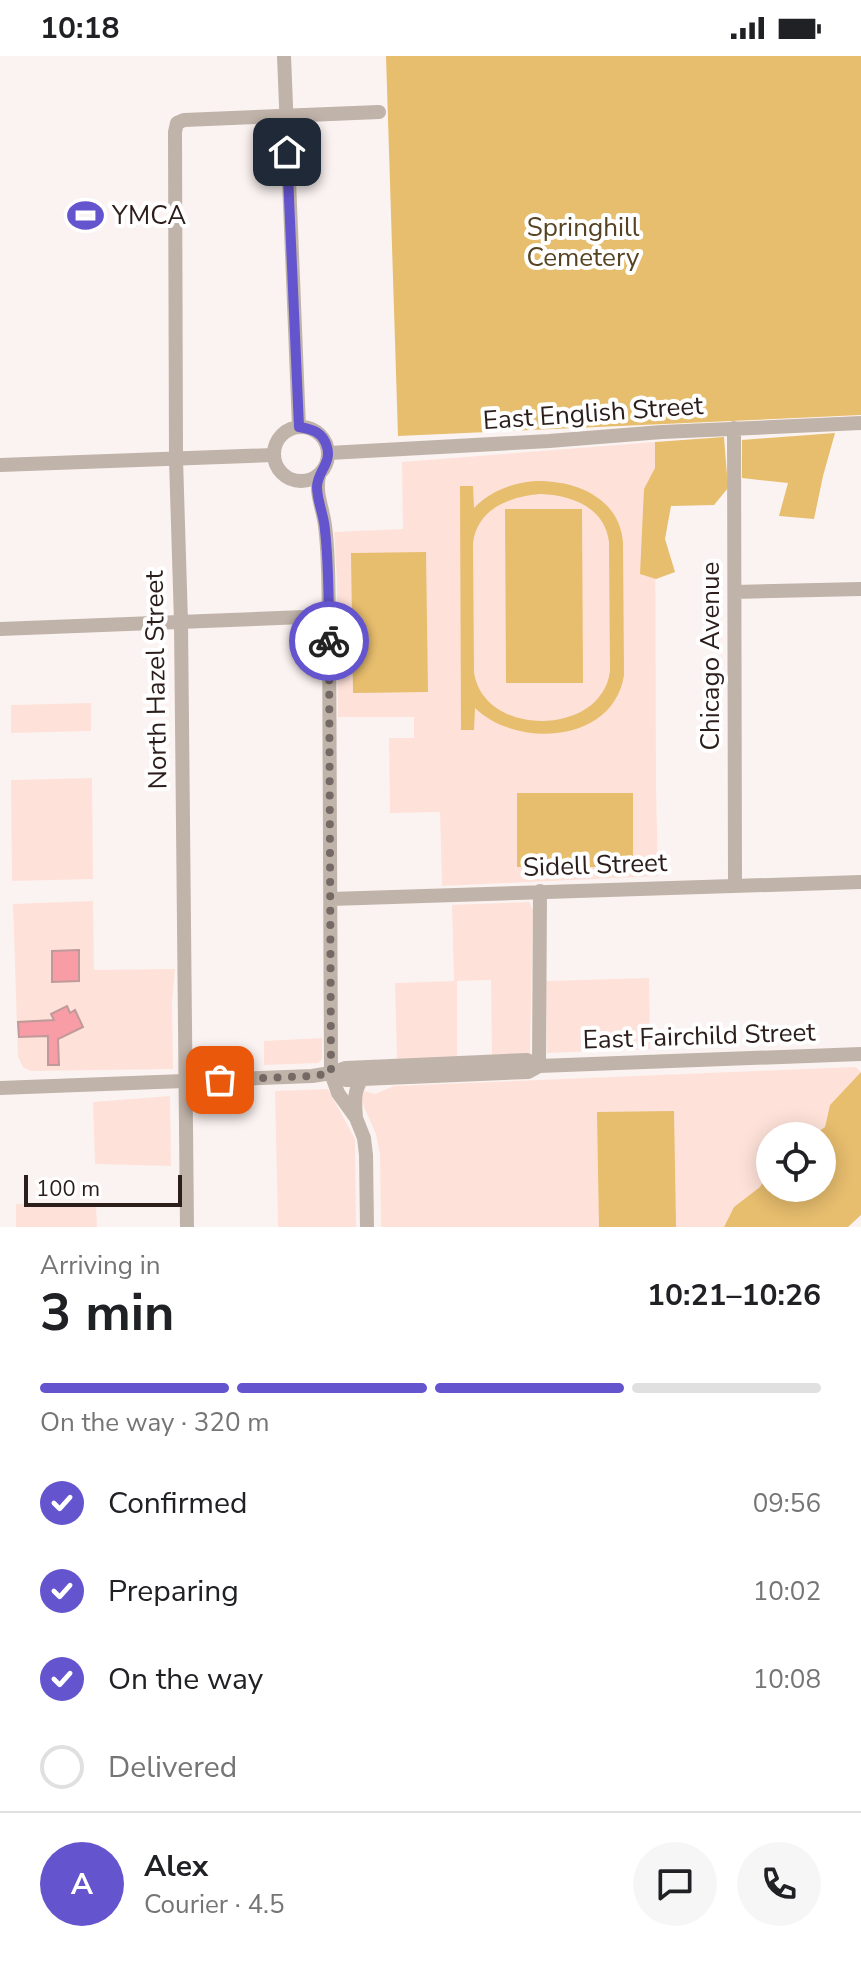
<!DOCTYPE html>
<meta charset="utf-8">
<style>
:root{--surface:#fff;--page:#f6f6f6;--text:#202124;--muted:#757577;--line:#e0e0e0;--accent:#6455ce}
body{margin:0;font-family:"Nunito Sans",sans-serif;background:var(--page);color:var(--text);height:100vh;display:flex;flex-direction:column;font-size:30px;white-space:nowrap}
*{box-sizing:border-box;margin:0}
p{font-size:26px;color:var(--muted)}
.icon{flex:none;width:44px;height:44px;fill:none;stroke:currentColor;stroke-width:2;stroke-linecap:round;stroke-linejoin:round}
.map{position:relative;height:1171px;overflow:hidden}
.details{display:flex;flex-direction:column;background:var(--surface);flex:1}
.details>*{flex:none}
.buttons{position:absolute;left:756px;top:1066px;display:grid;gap:16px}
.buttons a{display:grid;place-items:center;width:80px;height:80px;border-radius:50%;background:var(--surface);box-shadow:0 4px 20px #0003;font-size:40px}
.scale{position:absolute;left:24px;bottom:20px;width:158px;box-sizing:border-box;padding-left:8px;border:4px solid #2c1e1a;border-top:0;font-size:22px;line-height:28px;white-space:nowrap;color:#2c1e1a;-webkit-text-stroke:6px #fff;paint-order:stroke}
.pin{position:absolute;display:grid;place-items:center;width:68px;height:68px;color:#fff;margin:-34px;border-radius:16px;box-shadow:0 4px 12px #0006}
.courier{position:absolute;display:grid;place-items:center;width:80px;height:80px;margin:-40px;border:6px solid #6455ce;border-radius:50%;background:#fff;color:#222;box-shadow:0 2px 10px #0007}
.summary em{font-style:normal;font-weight:700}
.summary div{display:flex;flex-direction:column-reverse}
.summary{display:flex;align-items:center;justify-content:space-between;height:136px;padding:0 40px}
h1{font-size:52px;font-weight:700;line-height:60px}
.bar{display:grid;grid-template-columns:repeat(4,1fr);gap:12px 8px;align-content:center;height:96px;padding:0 40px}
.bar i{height:10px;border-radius:6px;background:var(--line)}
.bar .active{background:var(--accent)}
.bar p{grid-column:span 4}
.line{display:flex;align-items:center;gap:20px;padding:0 40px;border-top:2px solid var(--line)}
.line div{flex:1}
.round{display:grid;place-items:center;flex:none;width:84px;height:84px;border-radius:42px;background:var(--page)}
ol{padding:0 40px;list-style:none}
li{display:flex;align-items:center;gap:24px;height:88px}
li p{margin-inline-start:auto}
li .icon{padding:8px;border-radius:50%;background:var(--accent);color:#fff;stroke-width:4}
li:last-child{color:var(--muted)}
li i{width:44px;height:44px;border:4px solid var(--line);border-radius:50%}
.status{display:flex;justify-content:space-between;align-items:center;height:56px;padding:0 40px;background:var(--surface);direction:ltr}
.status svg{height:22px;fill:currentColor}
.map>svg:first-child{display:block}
.built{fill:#fee2d9}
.green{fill:#e7bd6e;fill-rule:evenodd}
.building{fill:#f89da5;stroke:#c0999b;stroke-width:2}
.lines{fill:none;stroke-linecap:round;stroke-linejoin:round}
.minor{stroke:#c0b3a9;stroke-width:14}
.done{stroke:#746965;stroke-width:8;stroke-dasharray:0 14.4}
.route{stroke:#6455ce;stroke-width:10}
.labels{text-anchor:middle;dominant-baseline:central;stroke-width:8;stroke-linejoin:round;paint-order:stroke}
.poi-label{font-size:26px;fill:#2c1e1a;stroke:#fff;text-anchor:start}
.park-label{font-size:26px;fill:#554321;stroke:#fff}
.street-label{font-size:26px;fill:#2c1e1a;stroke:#fff}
</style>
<div class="status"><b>10:18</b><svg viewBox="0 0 49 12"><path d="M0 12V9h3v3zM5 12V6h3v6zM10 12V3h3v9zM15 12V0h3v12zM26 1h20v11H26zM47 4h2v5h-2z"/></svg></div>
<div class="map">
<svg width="861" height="1171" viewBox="0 0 861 1171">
<rect width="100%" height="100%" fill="#fbf3f1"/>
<!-- built -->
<path class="built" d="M655,386L656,729L658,820L442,830L440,756L390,757L389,682H414V661H338L337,526L334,476L403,473L402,406Z
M91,647V675L11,677V649Z
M92,722L93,823L12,825L11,724Z
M93,845L94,914L175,913L172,946L173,1013L31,1015L23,1011L18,1001L13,848Z
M529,846L533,854L530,998L492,999L491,924L457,925V1001L397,1003L395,927L454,925L452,849Z
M649,922L650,993L547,997L546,925Z
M322,982V1003L318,1007L264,1009V985Z
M856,1011L861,1016L830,1049L825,1071L812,1080H770V1114L760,1131L734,1151L724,1171H381L380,1099L376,1078L361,1044L364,1035L375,1038L394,1030Z
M328,1033L355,1083L356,1171H278L275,1035Z
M170,1040L171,1110L95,1108L93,1046Z
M16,1148L96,1149L97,1171H16Z"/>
<!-- green -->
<path class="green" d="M386,0H861V359L398,380Z
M835,377L823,420L814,463L779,460L788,427L742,422V384Z
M724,381L728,432L714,449L671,450L665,483L675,516L656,523L640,518L644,433L655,412V386Z
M535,425C575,424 619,441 623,486L624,619C614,687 517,693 475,652L474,674H461L460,430H473L474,452C490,435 512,427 535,425ZM541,438C572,439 605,452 609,486L610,615C602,681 483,682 474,616L473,487C477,453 510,440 541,438Z
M505,453H582L583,627H506Z
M426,496L428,636L353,637L351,497Z
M517,737H633V811H517Z
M861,1016V1159L848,1171H724L734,1151L760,1131L770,1114V1132H822V1080H812L825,1071L830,1049Z
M674,1055L676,1171H599L597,1056Z"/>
<!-- building -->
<path class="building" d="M79,894V925L52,926V895Z
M67,950L70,957L75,954L83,971L58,983L59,1009H48V980L19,981L18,966L54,964L51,958Z"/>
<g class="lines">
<!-- minor -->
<path class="minor" d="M284,0L299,371
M274 398a27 27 0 1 1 54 0a27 27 0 1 1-54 0Z
M734,372L735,829
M329,397L549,385L662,376L861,367
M0,409L273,399
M319,420C315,438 323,452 325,470C329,499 328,530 329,560L331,1017L338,1037L356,1062L364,1082L366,1099L367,1171
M735,536L861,533
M0,573L329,560
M331,843L861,826
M539,1010L540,835
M331,1017L346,1024L362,1023L528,1016L539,1010L861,998
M0,1032L312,1020L331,1017L346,1012L527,1004L539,1010
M356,1062C355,1047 353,1036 362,1023
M187,1171L181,566L176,403L175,76L177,67L184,64L379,56"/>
</g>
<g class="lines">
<!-- done -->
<path class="done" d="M220,1024L312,1020L331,1017L329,585"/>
<!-- route -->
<path class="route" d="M287,96L299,371C312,373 323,376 327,391C332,407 317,416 317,431C317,445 324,459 325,474C329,510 329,548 329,585"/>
</g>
<!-- icons -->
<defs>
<symbol id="stadium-bare" viewBox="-9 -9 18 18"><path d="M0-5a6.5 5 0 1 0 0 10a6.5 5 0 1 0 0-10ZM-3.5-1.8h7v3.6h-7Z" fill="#6455ce" stroke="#fff" stroke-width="2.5" paint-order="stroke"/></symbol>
</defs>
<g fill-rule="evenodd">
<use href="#stadium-bare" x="60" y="134" width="51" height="51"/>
</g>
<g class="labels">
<!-- poi labels -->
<g class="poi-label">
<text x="112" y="159">YMCA</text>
</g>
<!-- park labels -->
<g class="park-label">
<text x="583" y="171">Springhill<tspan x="583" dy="30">Cemetery</tspan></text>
</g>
<!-- street labels -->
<g class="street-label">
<text transform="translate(593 357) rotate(-4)">East English Street</text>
<text transform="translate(710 600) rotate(-90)">Chicago Avenue</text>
<text transform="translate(156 624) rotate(-91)">North Hazel Street</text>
<text transform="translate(595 809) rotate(-2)">Sidell Street</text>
<text transform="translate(699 980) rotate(-2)">East Fairchild Street</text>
</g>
</g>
</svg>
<div class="buttons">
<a><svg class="icon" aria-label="locate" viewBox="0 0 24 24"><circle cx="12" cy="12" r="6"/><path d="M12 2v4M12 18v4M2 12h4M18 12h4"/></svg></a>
</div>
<div class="scale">100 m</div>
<div class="pin" style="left:220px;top:1024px;background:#ea580c"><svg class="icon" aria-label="bag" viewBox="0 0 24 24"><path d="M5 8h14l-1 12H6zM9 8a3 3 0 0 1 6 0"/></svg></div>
<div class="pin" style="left:287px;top:96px;background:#1f2937"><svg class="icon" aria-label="home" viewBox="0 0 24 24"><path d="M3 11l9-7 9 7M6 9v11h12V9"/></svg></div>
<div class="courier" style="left:329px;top:585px"><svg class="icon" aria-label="bike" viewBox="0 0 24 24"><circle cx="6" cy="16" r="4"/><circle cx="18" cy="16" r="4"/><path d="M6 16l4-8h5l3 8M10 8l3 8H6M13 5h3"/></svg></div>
</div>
<section class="details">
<div class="summary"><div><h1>3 min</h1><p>Arriving in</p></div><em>10:21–10:26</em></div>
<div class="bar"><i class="active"></i><i class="active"></i><i class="active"></i><i></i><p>On the way · 320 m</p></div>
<ol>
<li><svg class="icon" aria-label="check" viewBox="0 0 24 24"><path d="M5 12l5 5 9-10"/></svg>Confirmed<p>09:56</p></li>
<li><svg class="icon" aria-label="check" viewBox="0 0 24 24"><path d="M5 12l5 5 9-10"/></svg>Preparing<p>10:02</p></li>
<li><svg class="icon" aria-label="check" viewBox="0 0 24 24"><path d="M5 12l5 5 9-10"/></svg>On the way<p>10:08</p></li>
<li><i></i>Delivered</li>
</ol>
<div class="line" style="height:144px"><b class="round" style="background:var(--accent);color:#fff">A</b><div><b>Alex</b><p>Courier · 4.5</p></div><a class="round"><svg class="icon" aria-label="chat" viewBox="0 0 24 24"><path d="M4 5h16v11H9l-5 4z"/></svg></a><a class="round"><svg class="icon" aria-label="phone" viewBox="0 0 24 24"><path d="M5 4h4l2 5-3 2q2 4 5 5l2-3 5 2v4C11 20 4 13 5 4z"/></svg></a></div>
</section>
